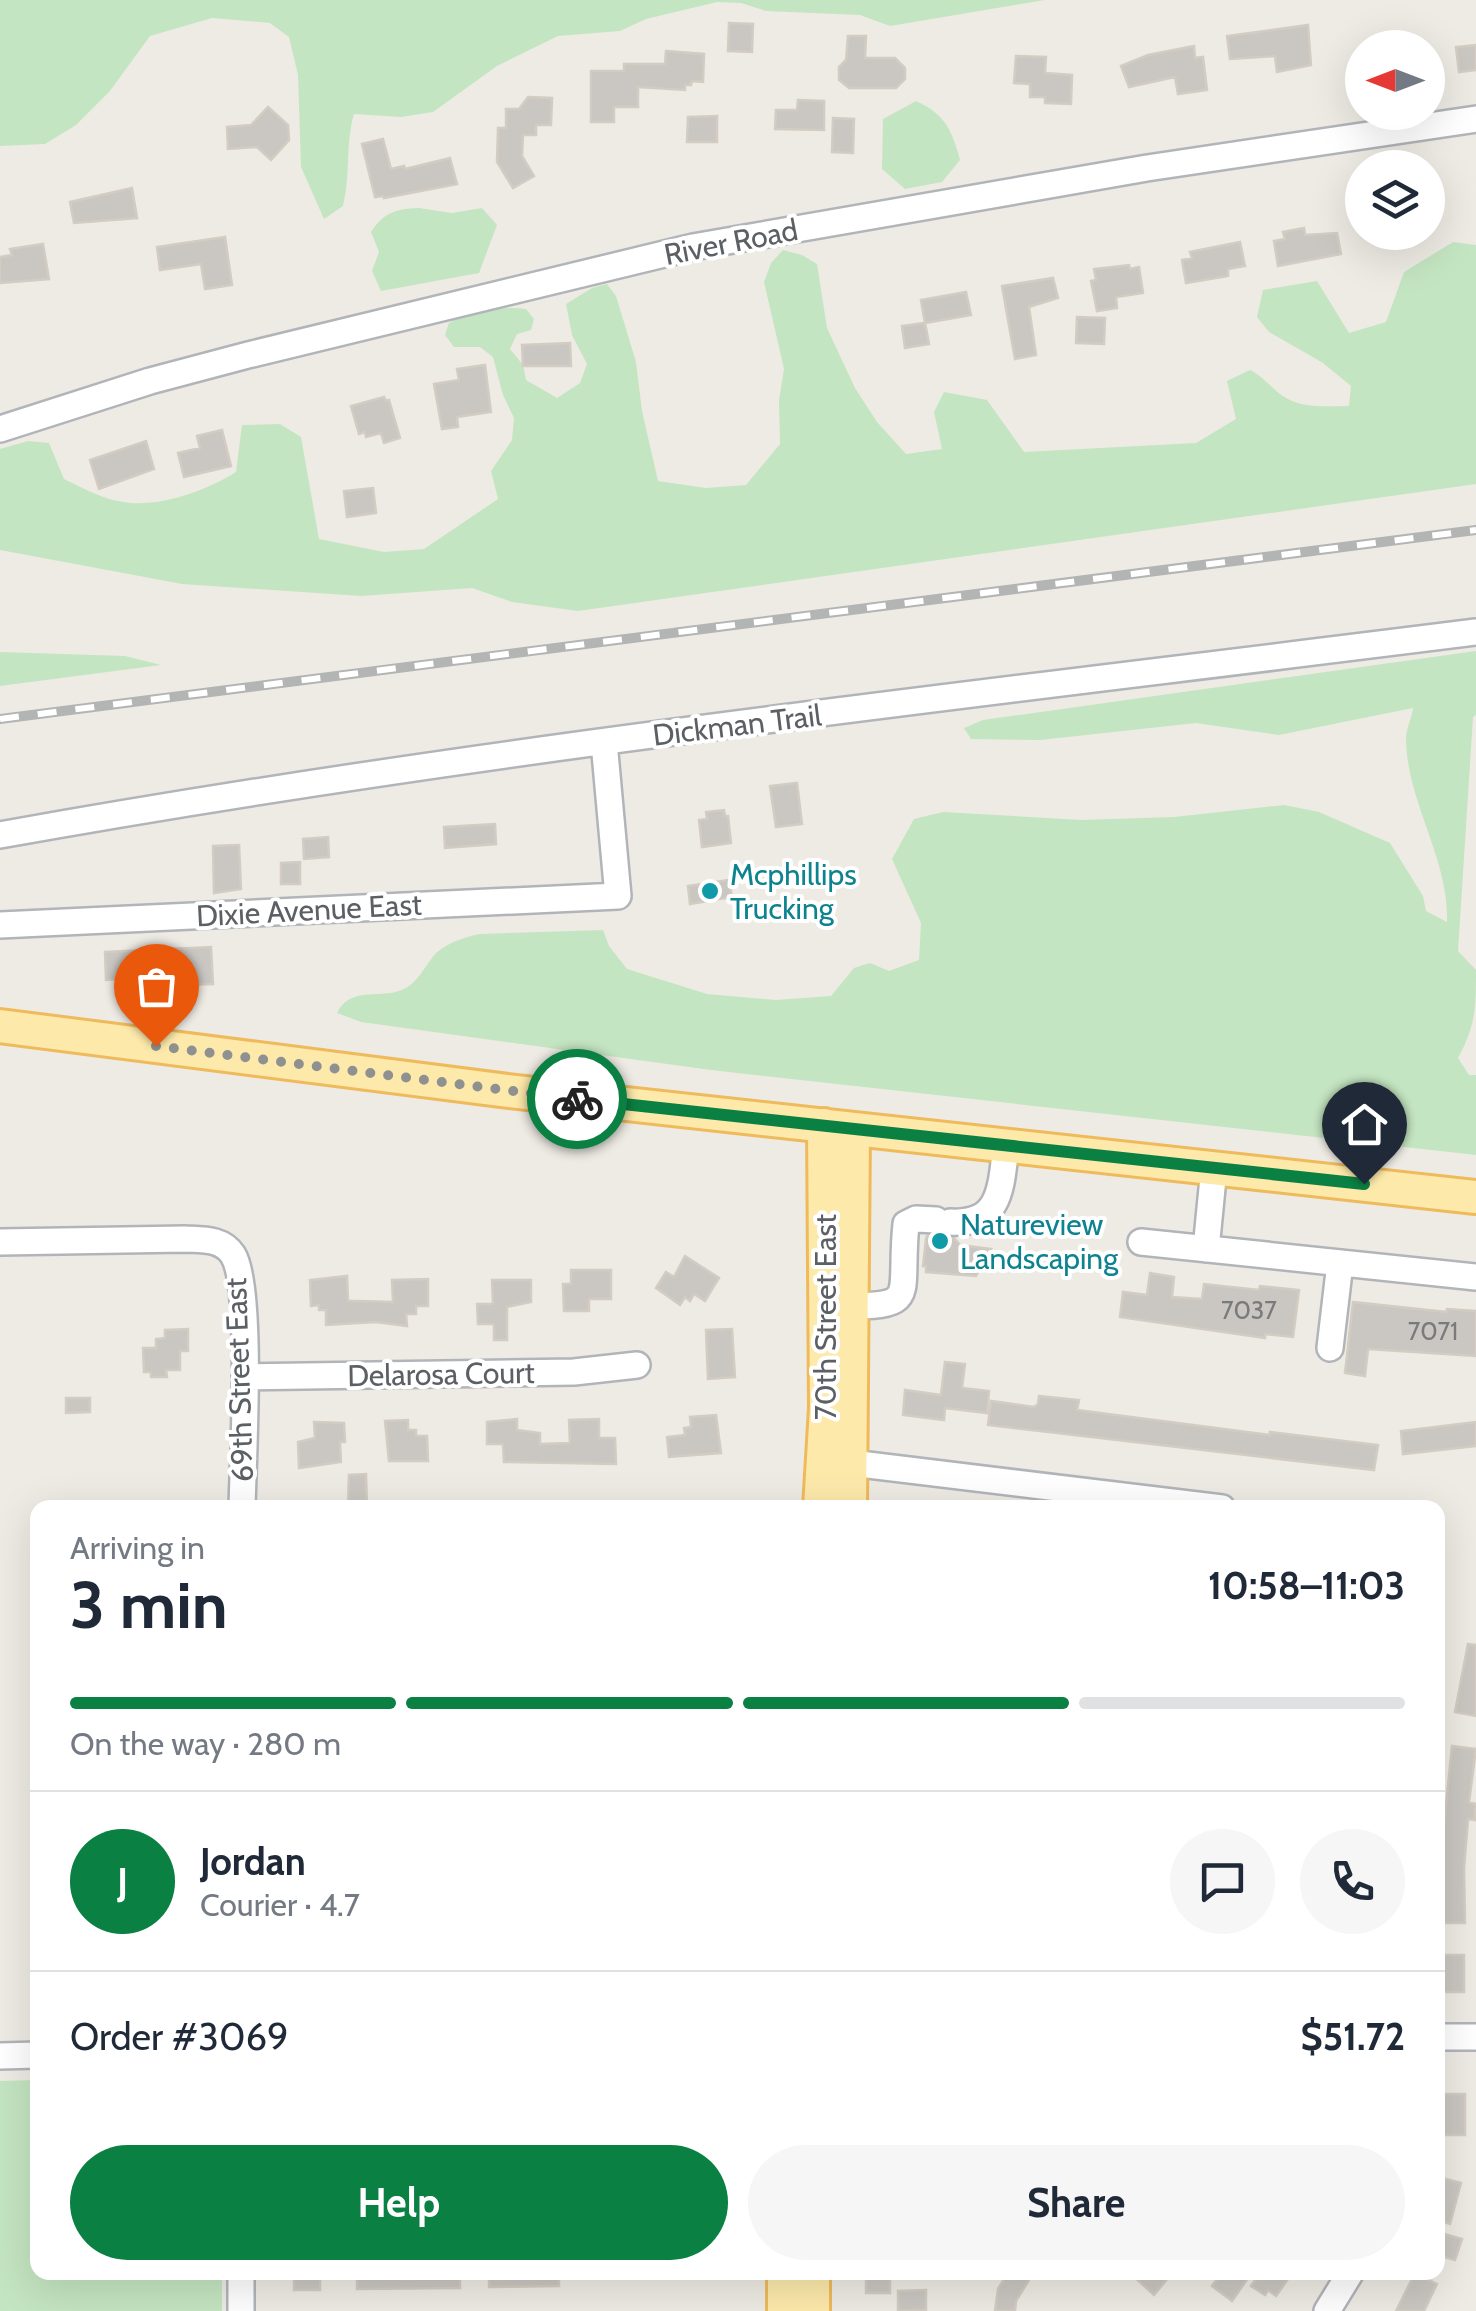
<!DOCTYPE html>
<meta charset="utf-8">
<style>
:root{--surface:#fff;--page:#f6f6f7;--text:#1f2937;--muted:#747a83;--line:#e0e1e3;--accent:#0b8043}
body{margin:0;font-family:Cabin,sans-serif;background:var(--page);color:var(--text);height:100vh;display:flex;flex-direction:column;font-size:38px;white-space:nowrap}
*{box-sizing:border-box;margin:0}
p{font-size:32px;color:var(--muted)}
.icon{flex:none;width:55px;height:55px;fill:none;stroke:currentColor;stroke-width:2;stroke-linecap:round;stroke-linejoin:round}
.map{position:relative;flex:1;overflow:hidden}
.drawer{position:absolute;left:30px;top:1500px;width:1415px;height:780px;display:flex;flex-direction:column;background:var(--surface);border-radius:20px;box-shadow:0 10px 40px #0002}
.drawer>*{flex:none}
.needle{width:65px;rotate:270deg}
.buttons{position:absolute;left:1345px;top:30px;display:grid;gap:20px}
.buttons a{display:grid;place-items:center;width:100px;height:100px;border-radius:50%;background:var(--surface);box-shadow:0 10px 40px #0002;font-size:50px}
.pin{position:absolute;display:grid;place-items:center;width:85px;height:85px;color:#fff;margin:-102px -42px;border-radius:50% 50% 50% 0;rotate:-45deg;box-shadow:0 0 10px #0007}
.pin .icon{rotate:45deg}
.courier{position:absolute;display:grid;place-items:center;width:100px;height:100px;margin:-50px;border:8px solid #0b8043;border-radius:50%;background:#fff;color:#222;box-shadow:0 2px 12px #0007}
.headline em{font-style:normal;font-weight:700}
.headline div{display:flex;flex-direction:column-reverse}
.headline{display:flex;align-items:center;justify-content:space-between;height:170px;padding:0 40px}
h1{font-size:65px;font-weight:700;line-height:75px}
.bar{display:grid;grid-template-columns:repeat(4,1fr);gap:15px 10px;align-content:center;height:120px;padding:0 40px}
.bar i{height:12px;border-radius:8px;background:var(--line)}
.bar .selected{background:var(--accent)}
.bar p{grid-column:span 4}
.line{display:flex;align-items:center;gap:25px;padding:0 40px;border-top:2px solid var(--line)}
.line div{flex:1}
.round{display:grid;place-items:center;flex:none;width:105px;height:105px;border-radius:52px;background:var(--page)}
.action{display:flex;gap:20px;margin-top:auto;padding:20px 40px}
.action a{flex:1;height:115px;border-radius:60px;background:var(--accent);color:#fff;font-size:40px;font-weight:700;line-height:115px;text-align:center}
.action a+a{background:var(--page);color:var(--text)}
.map>svg:first-child{display:block}
.green{fill:#c4e5c1}
.building{fill:#cac6c1;stroke:#d3ccc2;stroke-width:2.5}
.lines{fill:none;stroke-linecap:round;stroke-linejoin:round}
.minor-casing{stroke:#b1b5b9;stroke-width:30}
.major-casing{stroke:#efba5c;stroke-width:38}
.minor{stroke:#fff;stroke-width:25}
.major{stroke:#fde9aa;stroke-width:32}
.rail-casing{stroke:#b3b4b4;stroke-width:10}
.rail{stroke:#fff;stroke-width:6;stroke-dasharray:19;stroke-linecap:butt}
.done{stroke:#8f9191;stroke-width:10;stroke-dasharray:0 18}
.route{stroke:#0b8043;stroke-width:12}
.culture-dot{fill:#0f9aa8;stroke:#fff;stroke-width:4}
.labels{text-anchor:middle;dominant-baseline:central;stroke-width:8;stroke-linejoin:round;paint-order:stroke}
.number-label{font-size:25px;fill:#787a7b}
.street-label{font-size:30px;fill:#5c6064;stroke:#fff}
.culture-label{font-size:30px;fill:#0d838f;stroke:#fff;text-anchor:start}
</style>
<div class="map">
<svg width="1476" height="2311" viewBox="0 0 1476 2311">
<rect width="100%" height="100%" fill="#eeebe4"/>
<!-- green -->
<path class="green" d="M0,0H1045L890,26L860,15L766,11L741,3L717,2L646,19L620,31L558,36L497,66L433,112L401,117L354,114C345,145 351,174 343,206L324,219L301,167L298,75L289,37L270,23L212,18L150,36L110,91L76,125L45,144L0,146Z
M916,101C945,114 952,130 960,160L942,182L905,189L882,169L883,119Z
M419,208L452,213L482,208L497,225L479,273L381,291L372,271L379,252L371,232C384,212 396,209 419,208Z
M1453,242L1476,245V484L578,611L512,602L472,588L361,596L182,584L0,550V449L28,441L49,443L64,479C83,488 102,499 123,502C158,508 206,491 236,472L242,425L280,424L301,437L319,539L384,552L424,549L498,499L491,471L512,440L514,418L503,395L493,357L480,347H454L445,335L449,323C471,310 502,306 526,309L534,319L531,330L517,334L510,349L523,365L526,380L557,398L580,383L587,364L572,335L566,304L592,288L607,284L616,296L636,362L642,411L658,481L706,488L746,485L780,444L779,400L784,369L764,282L771,263L783,250L802,255L817,264L827,328L855,388L877,422L906,454L942,449L934,412L944,392L987,400L1024,452L1196,443L1236,419L1227,381L1250,370C1264,377 1270,387 1283,396C1301,409 1327,406 1349,406L1351,386L1323,363L1269,332L1257,317L1263,290L1317,281L1349,333L1386,322L1404,272Z
M1476,651V715L1473,717L1458,951L1476,970C1476,1007 1476,1025 1458,1058L1469,1075H1476V1155L711,1070L361,1022L337,1013C351,984 383,1001 406,988C418,981 424,968 432,958C441,945 464,937 480,934L603,930L609,946L627,969L707,994L776,1000L831,996L854,968L870,963L889,971L919,960L921,923L892,859L914,819L943,812L1081,820L1174,817L1284,805L1319,812L1390,843L1423,896L1426,911L1447,922C1449,858 1407,803 1406,739C1406,729 1412,717 1413,708L1279,735L1196,723L1040,740L971,739L964,728L983,720Z
M0,652L125,656L161,665L0,686Z
M37,2080L38,2272L222,2273V2311H0V2081Z"/>
<!-- building -->
<path class="building" d="M729,23L753,24L752,52L728,51Z
M1308,25L1311,65L1277,72L1275,56L1230,59L1227,36Z
M848,36H866L865,58H895L905,68V79L896,88H849L839,80V67L846,60Z
M1476,45V70L1459,72L1456,47Z
M1194,46L1195,58L1203,57L1207,90L1178,94L1175,77L1129,87L1121,66L1148,55Z
M666,51L704,54L703,82L692,81L691,85H685V90L638,87V107H614V122H591V71H624V64H665Z
M1016,56L1046,57L1045,73L1072,75L1071,104L1045,103V97H1030V84L1014,83Z
M528,97L552,98L551,125H536V135H523L522,156L534,176L513,188L497,162L498,128H506V109H519Z
M798,100L824,101V130L775,129L776,110H797Z
M268,107L288,125L289,140L271,160L257,147L228,149L227,127L251,125Z
M717,116V142H687L688,117Z
M833,118L854,119L853,153L832,152Z
M383,139L391,169L404,166L405,169L450,158L457,184L384,198L383,196L375,197L362,144Z
M132,188L137,218L74,223L70,202Z
M1304,228L1305,235L1337,233L1341,254L1278,266L1274,241L1285,239L1283,232Z
M225,237L232,285L205,289L201,264L160,270L157,247Z
M1240,242L1245,266L1228,269V276L1186,283L1182,260L1192,258L1190,252Z
M43,244L49,279L0,283V257L12,255L10,249Z
M1129,265L1130,269L1139,267L1143,293L1116,297L1117,308L1097,311L1091,281L1096,280L1094,269Z
M1053,278L1058,298L1029,307L1036,355L1015,359L1002,286Z
M966,292L971,315L925,323L921,300Z
M1077,317L1105,318L1104,344L1076,343Z
M925,323L929,344L905,348L902,326Z
M570,343L571,366H523L522,345Z
M485,365L491,412L457,417L458,427L442,429L434,384L459,380L457,369Z
M384,397L386,401L389,400L400,438L384,443L381,433L366,437L365,432L359,434L351,406Z
M222,430L231,466L184,477L178,453L200,448L197,436Z
M146,441L154,469L99,489L90,460Z
M373,488L376,513L347,517L344,491Z
M797,783L802,824L776,827L770,786Z
M724,810L725,816H728L731,843L702,847L699,820L707,819L706,812Z
M495,824L496,844L445,848L444,827Z
M328,837L329,857L304,859L303,839Z
M239,845L241,889L214,893L213,846Z
M300,862V884H281V863Z
M729,880L732,897L690,904L688,886Z
M211,947L213,984L158,986L157,977L106,980L105,952Z
M941,1235L954,1238L960,1245L991,1249L976,1276L926,1272V1266H923L926,1239L927,1236Z
M685,1256L719,1278L705,1301L694,1294L690,1301L685,1297L680,1305L656,1288L666,1272L674,1277Z
M571,1270H611V1299H589V1311H564L563,1284H571Z
M1150,1273L1174,1277L1172,1297L1202,1299L1204,1284L1259,1290L1260,1286L1299,1290L1293,1337L1265,1334V1338L1120,1317L1123,1292L1147,1295Z
M347,1276L348,1301H357L393,1302L392,1280L428,1279V1306H416V1314H406L407,1326L376,1322L326,1325V1310H319V1305L311,1306L310,1280Z
M492,1280H531V1302L507,1307V1340H494V1324H478L477,1304H493Z
M1353,1302L1447,1312V1309L1476,1311V1356L1368,1349L1365,1376L1345,1373Z
M188,1329V1351H180V1370H166L167,1377H151V1372H144L143,1348H156V1339L165,1338V1330Z
M732,1329L735,1377L708,1379L706,1330Z
M945,1362L965,1364L962,1388L989,1391L987,1413L945,1408L944,1420L903,1415L905,1390L941,1395Z
M1039,1396L1079,1400L1077,1410L1270,1435V1432L1378,1445L1374,1470L988,1425L991,1401L1034,1407L1038,1404Z
M66,1398H90V1412L66,1413Z
M716,1415L721,1453L669,1457L667,1437L685,1435L684,1428L691,1427L690,1417Z
M517,1419V1430L540,1433V1444L570,1443L569,1420L599,1419V1438H615L616,1464L504,1462L503,1444H487V1422Z
M408,1420V1430H416V1436H427L428,1461H389L385,1421Z
M314,1422L344,1423L345,1442H340L341,1462L299,1468L298,1442L315,1438Z
M1476,1422V1446L1403,1454L1401,1431Z
M366,1474L367,1507L348,1506L349,1475Z
M1468,1644L1476,1645V1716L1455,1712Z
M1452,1746L1476,1749L1469,1802L1476,1804L1475,1820L1468,1819L1464,1868L1465,1923H1440L1441,1855Z
M1440,1955H1464V1992H1440Z
M1440,2094H1465V2135H1440Z
M1438,2177L1461,2183L1450,2224L1438,2220Z
M1441,2233L1462,2239L1455,2260L1438,2255Z
M294,2272H320V2290H294Z
M357,2272H460V2288L357,2289Z
M489,2272H559V2286L489,2287Z
M866,2272H890V2293H866Z
M1008,2272H1034L1016,2301L1015,2311H995L998,2289Z
M1129,2272H1173L1154,2295Z
M1222,2272H1240L1248,2278L1232,2301L1212,2286Z
M1261,2272H1293L1276,2296L1268,2290L1265,2295L1251,2286Z
M1415,2273L1437,2284L1424,2311H1396Z
M926,2290V2310L898,2311V2291Z"/>
<g class="lines">
<defs>
<path id="minor" d="M0,429L150,381L248,355L693,247L1147,168L1476,119
M0,835C489,747 984,694 1476,632
M0,925L618,896L604,742
M950,1222C1002,1225 1001,1186 1006,1145
M0,1242L185,1239C202,1240 222,1238 233,1255C253,1288 243,1460 242,1508
M1141,1242L1476,1277
M1206,1249L1214,1168
M833,1306C923,1307 898,1301 906,1224L916,1219L936,1220
M1330,1348L1340,1263
M245,1377L574,1372L637,1365
M835,1461L1222,1508
M1438,2037H1476
M0,2056L38,2055
M241,2272V2311
M1327,2311L1351,2272"/>
<path id="major" d="M0,1026L508,1091L1476,1197
M820,1508L826,1408L824,1125
M850,1508L853,1129
M784,2311V2272
M813,2311V2272"/>
</defs>
<!-- minor casing -->
<use href="#minor" class="minor-casing"/>
<!-- major casing -->
<use href="#major" class="major-casing"/>
<!-- minor -->
<use href="#minor" class="minor"/>
<!-- major -->
<use href="#major" class="major"/>
<defs>
<path id="rail" d="M0,719L1476,530"/>
</defs>
<!-- rail casing -->
<use href="#rail" class="rail-casing"/>
<!-- rail -->
<use href="#rail" class="rail"/>
</g>
<g class="lines">
<!-- done -->
<path class="done" d="M156,1046L577,1099"/>
<!-- route -->
<path class="route" d="M577,1099L1364,1184"/>
</g>
<!-- markers -->
<g class="culture-dot">
<circle cx="710" cy="891" r="10"/>
<circle cx="940" cy="1241" r="10"/>
</g>
<g class="labels">
<!-- number labels -->
<g class="number-label">
<text x="1249" y="1310">7037</text>
<text x="1433" y="1331">7071</text>
</g>
<!-- street labels -->
<g class="street-label">
<text transform="translate(731 242) rotate(-11)">River Road</text>
<text transform="translate(737 725) rotate(-7)">Dickman Trail</text>
<text transform="translate(309 910) rotate(-3)">Dixie Avenue East</text>
<text transform="translate(825 1317) rotate(-90)">70th Street East</text>
<text transform="translate(441 1374) rotate(-1)">Delarosa Court</text>
<text transform="translate(239 1380) rotate(-92)">69th Street East</text>
</g>
<!-- culture labels -->
<g class="culture-label">
<text x="730" y="874">Mcphillips<tspan x="730" dy="34">Trucking</tspan></text>
<text x="960" y="1224">Natureview<tspan x="960" dy="34">Landscaping</tspan></text>
</g>
</g>
</svg>
<div class="buttons">
<a><svg class="needle" viewBox="-14 -14 28 28"><path d="M0-13l5 13h-10z" fill="#e53935"/><path d="M0 13l5-13h-10z" fill="#747a83"/></svg></a>
<a><svg class="icon" aria-label="layers" viewBox="0 0 24 24"><path d="M12 4l9 5-9 5-9-5zM3 14l9 5 9-5"/></svg></a>
</div>
<div class="pin" style="left:156px;top:1046px;background:#ea580c"><svg class="icon" aria-label="bag" viewBox="0 0 24 24"><path d="M5 8h14l-1 12H6zM9 8a3 3 0 0 1 6 0"/></svg></div>
<div class="pin" style="left:1364px;top:1184px;background:#1f2937"><svg class="icon" aria-label="home" viewBox="0 0 24 24"><path d="M3 11l9-7 9 7M6 9v11h12V9"/></svg></div>
<div class="courier" style="left:577px;top:1099px"><svg class="icon" aria-label="bike" viewBox="0 0 24 24"><circle cx="6" cy="16" r="4"/><circle cx="18" cy="16" r="4"/><path d="M6 16l4-8h5l3 8M10 8l3 8H6M13 5h3"/></svg></div>
<section class="drawer">
<div class="headline"><div><h1>3 min</h1><p>Arriving in</p></div><em>10:58–11:03</em></div>
<div class="bar"><i class="selected"></i><i class="selected"></i><i class="selected"></i><i></i><p>On the way · 280 m</p></div>
<div class="line" style="height:180px"><b class="round" style="background:var(--accent);color:#fff">J</b><div><b>Jordan</b><p>Courier · 4.7</p></div><a class="round"><svg class="icon" aria-label="chat" viewBox="0 0 24 24"><path d="M4 5h16v11H9l-5 4z"/></svg></a><a class="round"><svg class="icon" aria-label="phone" viewBox="0 0 24 24"><path d="M5 4h4l2 5-3 2q2 4 5 5l2-3 5 2v4C11 20 4 13 5 4z"/></svg></a></div>
<div class="line" style="height:130px"><div>Order #3069</div><b>$51.72</b></div>
<div class="action"><a>Help</a><a>Share</a></div>
</section>
</div>
